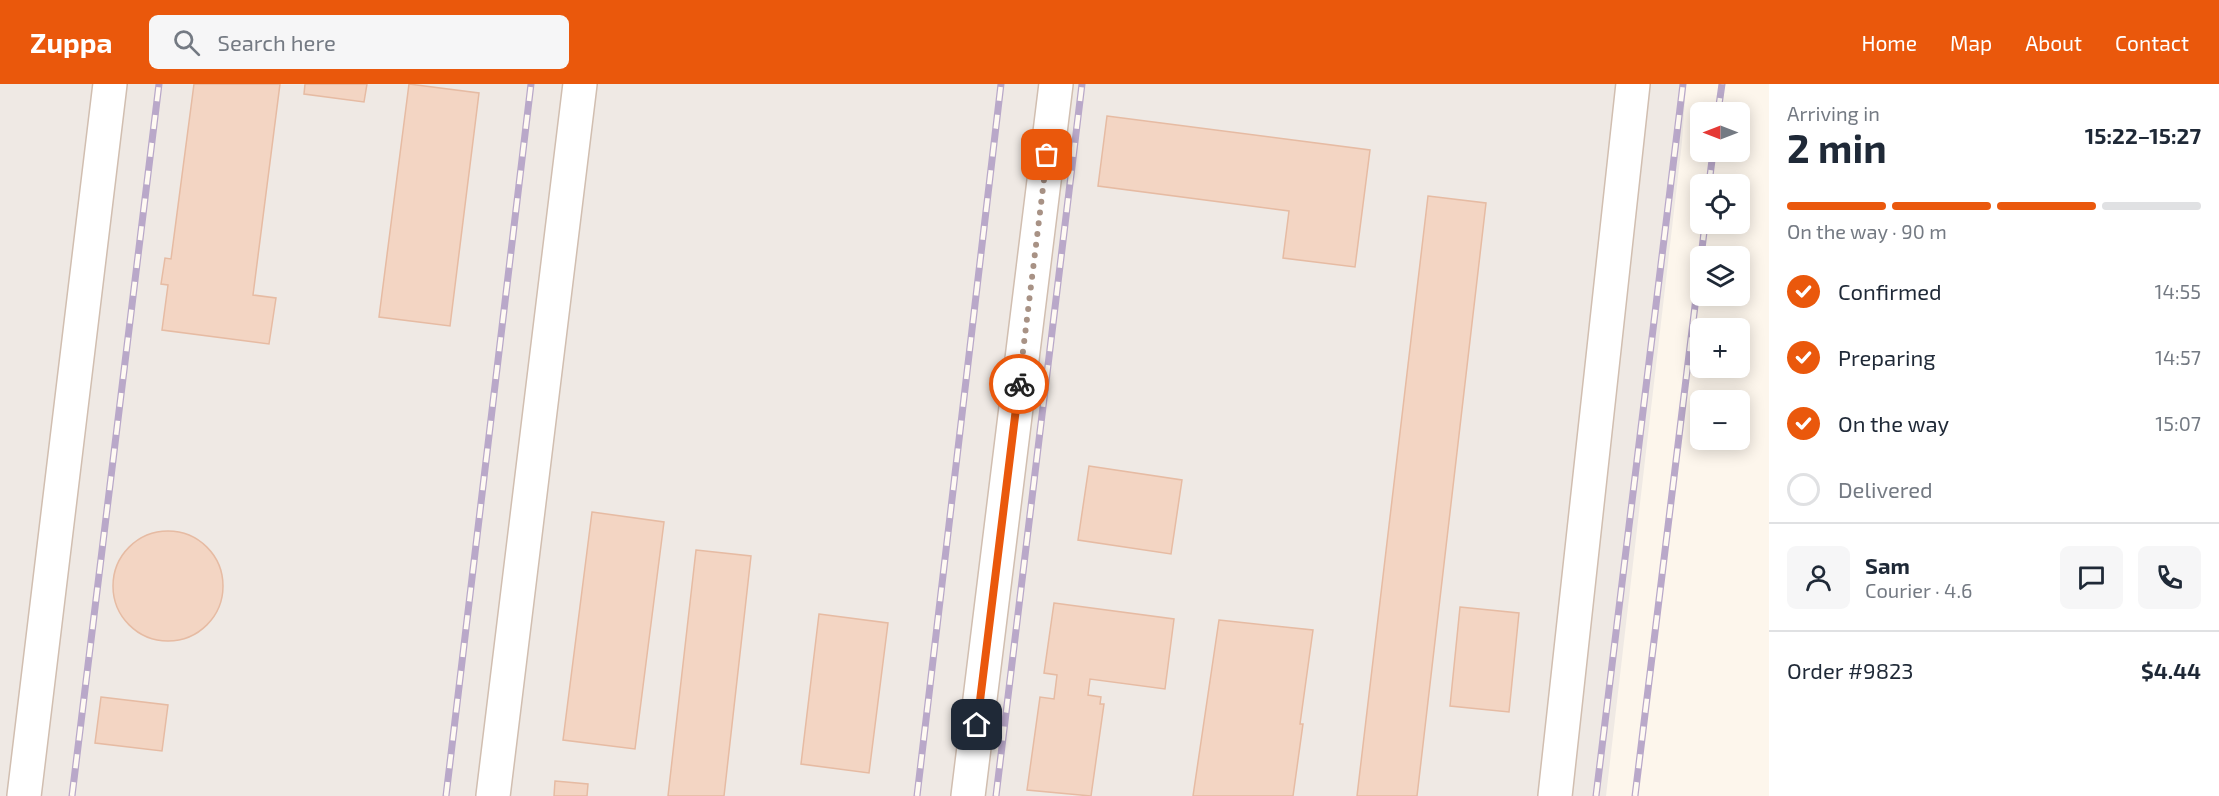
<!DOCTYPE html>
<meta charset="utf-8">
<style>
:root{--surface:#fff;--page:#f6f6f7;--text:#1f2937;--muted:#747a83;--line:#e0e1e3;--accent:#ea580c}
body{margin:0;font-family:"Exo 2",sans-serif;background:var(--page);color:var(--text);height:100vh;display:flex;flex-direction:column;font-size:22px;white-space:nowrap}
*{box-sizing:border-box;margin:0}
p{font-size:20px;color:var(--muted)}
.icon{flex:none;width:33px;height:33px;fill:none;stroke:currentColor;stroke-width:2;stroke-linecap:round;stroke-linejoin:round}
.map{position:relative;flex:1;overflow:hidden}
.details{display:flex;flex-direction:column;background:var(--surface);width:450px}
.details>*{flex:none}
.needle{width:39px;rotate:270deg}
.controls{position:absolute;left:1690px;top:18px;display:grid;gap:12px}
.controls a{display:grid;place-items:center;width:60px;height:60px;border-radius:9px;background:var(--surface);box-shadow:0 3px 15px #0003;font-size:30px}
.pin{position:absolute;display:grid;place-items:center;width:51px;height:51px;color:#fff;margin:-26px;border-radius:12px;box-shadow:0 3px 9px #0006}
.courier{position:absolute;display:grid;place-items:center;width:60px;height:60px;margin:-30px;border:4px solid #ea580c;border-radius:50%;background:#fff;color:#222;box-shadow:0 2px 8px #0007}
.overview em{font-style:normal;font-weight:700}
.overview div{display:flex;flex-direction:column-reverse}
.overview{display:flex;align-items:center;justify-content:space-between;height:102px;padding:0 18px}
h1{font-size:39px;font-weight:700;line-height:45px}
.bar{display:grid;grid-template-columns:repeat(4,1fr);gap:9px 6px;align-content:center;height:72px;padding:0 18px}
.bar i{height:8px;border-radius:4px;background:var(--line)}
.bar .selected{background:var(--accent)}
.bar p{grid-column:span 4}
.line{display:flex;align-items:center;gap:15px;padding:0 18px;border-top:2px solid var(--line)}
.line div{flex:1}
.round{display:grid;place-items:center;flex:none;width:63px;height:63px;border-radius:9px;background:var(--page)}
ol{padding:0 18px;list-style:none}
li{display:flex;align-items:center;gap:18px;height:66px}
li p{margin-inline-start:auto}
li .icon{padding:6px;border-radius:50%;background:var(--accent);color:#fff;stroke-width:4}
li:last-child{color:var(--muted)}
li i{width:33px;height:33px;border:3px solid var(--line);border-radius:50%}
header{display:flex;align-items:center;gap:36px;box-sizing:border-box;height:84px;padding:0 30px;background:var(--accent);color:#fff}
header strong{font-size:28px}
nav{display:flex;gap:33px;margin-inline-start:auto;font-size:21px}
.search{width:420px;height:54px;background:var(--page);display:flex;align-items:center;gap:15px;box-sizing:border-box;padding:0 21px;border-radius:9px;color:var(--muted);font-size:22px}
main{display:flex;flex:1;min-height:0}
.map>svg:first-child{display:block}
.industrial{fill:#efe9e4}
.building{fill:#f3d5c3;stroke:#e6bba3;stroke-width:1.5}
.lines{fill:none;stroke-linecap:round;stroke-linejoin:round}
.minor-casing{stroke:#d1beb0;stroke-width:36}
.minor{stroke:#fff;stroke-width:33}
.rail-casing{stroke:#b9a8c9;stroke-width:7}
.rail{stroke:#fffaf3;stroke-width:4.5;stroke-dasharray:14;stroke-linecap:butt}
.done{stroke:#a89285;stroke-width:6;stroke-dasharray:0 10.8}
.route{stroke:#ea580c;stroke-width:8}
</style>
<header>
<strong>Zuppa</strong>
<div class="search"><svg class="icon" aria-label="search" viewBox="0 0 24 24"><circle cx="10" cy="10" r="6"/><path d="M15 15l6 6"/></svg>Search here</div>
<nav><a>Home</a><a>Map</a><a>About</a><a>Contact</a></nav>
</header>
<main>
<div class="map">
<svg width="1769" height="712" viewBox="0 0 1769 712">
<rect width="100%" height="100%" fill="#fdf6ec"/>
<!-- industrial -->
<path class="industrial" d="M0,0H1686L1682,58L1606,712H0Z"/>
<!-- building -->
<path class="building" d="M194,0H280L253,211L276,214L269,260L162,246L168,201L161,200L165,174L171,175Z
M305,0H367L364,18L304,10Z
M409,0L479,9L450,242L379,233Z
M1107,32L1370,66L1355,183L1283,174L1289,127L1098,102Z
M1428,112L1486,119L1417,712H1357Z
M1089,382L1182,396L1171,470L1078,456Z
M592,428L664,438L635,665L563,656Z
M113 502a55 55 0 1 1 110 0a55 55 0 1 1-110 0Z
M696,466L751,472L724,712H668Z
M1054,519L1174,535L1165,605L1090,595L1088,611L1101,613L1100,620H1104L1091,712L1027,706L1040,613L1054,615L1057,591L1044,589Z
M1460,523L1519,529L1509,628L1450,622Z
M819,530L888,539L869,689L801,680Z
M1219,536L1313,546L1300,640H1303L1293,712H1193Z
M101,613L168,621L162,667L95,659Z
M555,697L588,700L587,712H554Z"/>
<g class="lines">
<defs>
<path id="minor" d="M24,712L110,0
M493,712L580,0
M968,712L1056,0
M1555,712L1633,0"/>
</defs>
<!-- minor casing -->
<use href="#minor" class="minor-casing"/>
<!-- minor -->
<use href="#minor" class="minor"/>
<defs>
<path id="rail" d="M1718,28L1722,0
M1709,100L1713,68
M72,712L159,0
M446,712L531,0
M917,712L1001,0
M996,712L1082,0
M1596,712L1683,0
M1635,712L1705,140"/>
</defs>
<!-- rail casing -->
<use href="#rail" class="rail-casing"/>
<!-- rail -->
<use href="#rail" class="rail"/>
</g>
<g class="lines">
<!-- done -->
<path class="done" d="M1019,300L1047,71"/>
<!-- route -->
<path class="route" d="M977,641L1019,300"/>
</g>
</svg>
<div class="controls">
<a><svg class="needle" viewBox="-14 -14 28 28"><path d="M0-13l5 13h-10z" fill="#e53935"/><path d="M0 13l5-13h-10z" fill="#747a83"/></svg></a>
<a><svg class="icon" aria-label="locate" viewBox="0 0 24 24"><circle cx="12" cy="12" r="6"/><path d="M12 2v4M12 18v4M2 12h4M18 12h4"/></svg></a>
<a><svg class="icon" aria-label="layers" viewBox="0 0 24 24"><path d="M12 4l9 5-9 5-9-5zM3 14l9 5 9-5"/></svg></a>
<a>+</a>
<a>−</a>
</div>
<div class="pin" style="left:1047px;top:71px;background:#ea580c"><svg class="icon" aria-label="bag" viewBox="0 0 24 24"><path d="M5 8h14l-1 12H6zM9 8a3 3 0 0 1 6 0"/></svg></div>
<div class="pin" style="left:977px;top:641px;background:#1f2937"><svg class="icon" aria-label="home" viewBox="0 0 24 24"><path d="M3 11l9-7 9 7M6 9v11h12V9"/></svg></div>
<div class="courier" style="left:1019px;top:300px"><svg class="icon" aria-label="bike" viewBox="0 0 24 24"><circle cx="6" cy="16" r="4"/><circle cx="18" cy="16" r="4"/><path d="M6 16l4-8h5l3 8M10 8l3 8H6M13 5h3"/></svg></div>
</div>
<section class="details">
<div class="overview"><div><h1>2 min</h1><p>Arriving in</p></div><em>15:22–15:27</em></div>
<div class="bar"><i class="selected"></i><i class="selected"></i><i class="selected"></i><i></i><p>On the way · 90 m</p></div>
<ol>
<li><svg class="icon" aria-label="check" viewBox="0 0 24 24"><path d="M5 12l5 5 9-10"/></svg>Confirmed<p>14:55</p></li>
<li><svg class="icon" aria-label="check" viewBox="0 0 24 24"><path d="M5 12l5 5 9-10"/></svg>Preparing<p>14:57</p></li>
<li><svg class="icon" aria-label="check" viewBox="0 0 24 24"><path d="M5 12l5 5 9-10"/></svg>On the way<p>15:07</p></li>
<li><i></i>Delivered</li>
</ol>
<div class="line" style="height:108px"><a class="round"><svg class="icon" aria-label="person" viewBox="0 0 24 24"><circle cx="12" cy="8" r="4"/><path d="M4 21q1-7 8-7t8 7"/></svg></a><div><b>Sam</b><p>Courier · 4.6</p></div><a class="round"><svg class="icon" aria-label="chat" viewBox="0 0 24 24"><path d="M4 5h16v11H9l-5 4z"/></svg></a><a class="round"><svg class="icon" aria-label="phone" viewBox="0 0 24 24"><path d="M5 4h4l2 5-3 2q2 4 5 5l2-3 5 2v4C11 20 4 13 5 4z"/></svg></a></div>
<div class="line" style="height:78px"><div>Order #9823</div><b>$4.44</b></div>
</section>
</main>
